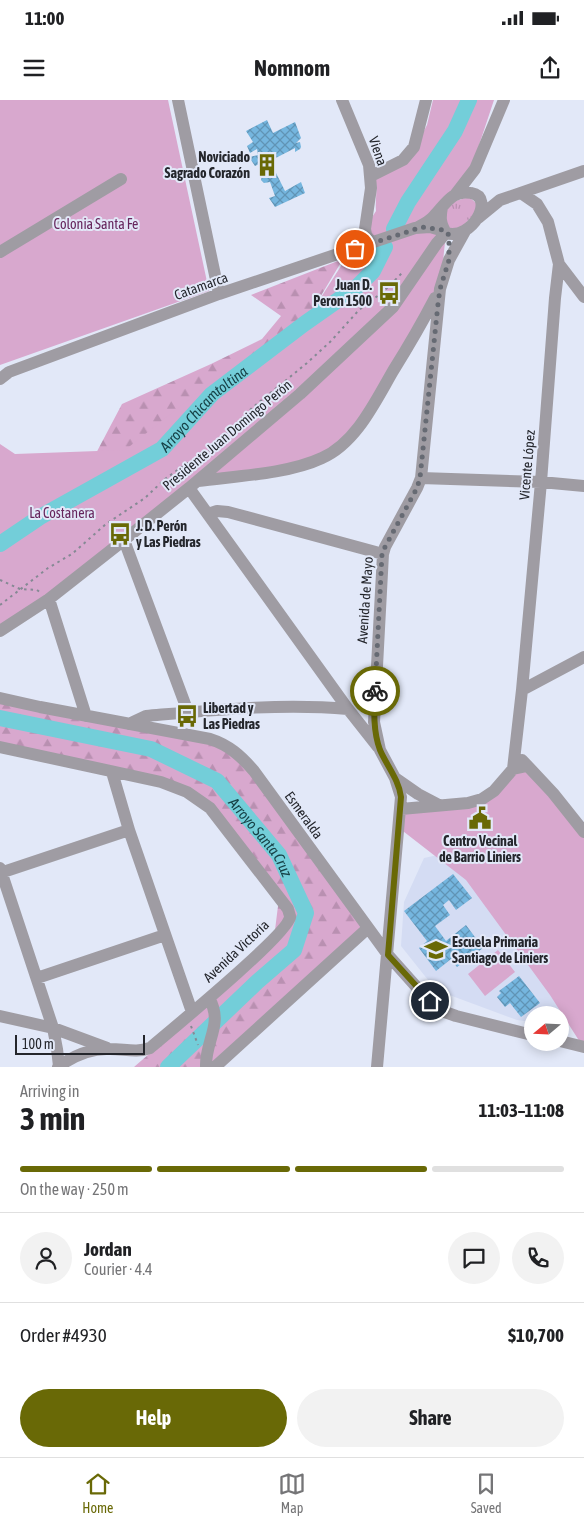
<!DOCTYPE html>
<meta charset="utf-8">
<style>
:root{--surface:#fff;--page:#f2f2f2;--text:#202124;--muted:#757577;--line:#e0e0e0;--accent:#696906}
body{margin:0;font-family:"Asap Condensed",sans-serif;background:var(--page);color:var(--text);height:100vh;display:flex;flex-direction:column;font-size:19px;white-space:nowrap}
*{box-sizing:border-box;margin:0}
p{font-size:16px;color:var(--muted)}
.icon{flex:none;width:28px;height:28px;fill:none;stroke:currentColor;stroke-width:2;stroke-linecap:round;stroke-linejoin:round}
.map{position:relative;height:967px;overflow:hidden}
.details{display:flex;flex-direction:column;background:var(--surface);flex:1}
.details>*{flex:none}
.needle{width:32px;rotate:251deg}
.fabs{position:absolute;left:524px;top:906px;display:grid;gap:10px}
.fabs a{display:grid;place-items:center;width:45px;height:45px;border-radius:50%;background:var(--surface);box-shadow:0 2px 12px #0003;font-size:25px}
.scale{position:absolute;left:15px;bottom:12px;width:130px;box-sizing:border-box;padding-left:5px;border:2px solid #24262c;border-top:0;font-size:14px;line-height:18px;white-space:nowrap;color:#24262c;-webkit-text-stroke:4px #e2e8f8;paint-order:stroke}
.pin{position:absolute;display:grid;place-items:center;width:42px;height:42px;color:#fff;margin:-21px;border:2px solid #fff;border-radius:50%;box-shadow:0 1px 5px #0007}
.courier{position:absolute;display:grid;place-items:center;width:50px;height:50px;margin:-25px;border:4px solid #696906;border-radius:50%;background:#fff;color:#222;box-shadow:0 1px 6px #0007}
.overview em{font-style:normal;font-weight:700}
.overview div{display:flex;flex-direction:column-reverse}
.overview{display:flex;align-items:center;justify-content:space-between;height:85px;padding:0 20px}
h1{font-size:32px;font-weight:700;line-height:38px}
.bar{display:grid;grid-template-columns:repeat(4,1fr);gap:8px 5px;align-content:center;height:60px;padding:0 20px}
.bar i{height:6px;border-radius:4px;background:var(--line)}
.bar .active{background:var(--accent)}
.bar p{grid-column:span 4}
.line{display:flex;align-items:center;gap:12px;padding:0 20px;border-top:1px solid var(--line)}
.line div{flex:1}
.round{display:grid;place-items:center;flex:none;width:52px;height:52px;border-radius:26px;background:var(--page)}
.button{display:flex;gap:10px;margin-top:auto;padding:10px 20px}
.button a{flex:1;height:58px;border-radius:30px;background:var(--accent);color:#fff;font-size:20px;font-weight:700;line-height:58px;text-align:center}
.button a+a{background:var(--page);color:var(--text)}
.status{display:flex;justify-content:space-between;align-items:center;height:35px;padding:0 25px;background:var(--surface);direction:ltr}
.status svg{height:14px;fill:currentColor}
header{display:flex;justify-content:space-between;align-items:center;height:65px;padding:0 20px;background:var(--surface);font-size:22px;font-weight:700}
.tab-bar{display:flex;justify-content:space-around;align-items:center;height:70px;border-top:1px solid var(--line);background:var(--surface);font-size:14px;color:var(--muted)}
.tab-bar a{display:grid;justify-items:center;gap:2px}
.tab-bar .active{color:var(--accent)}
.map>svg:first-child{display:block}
.built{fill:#d4dcf3}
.grass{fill:url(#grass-tufts)}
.forest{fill:url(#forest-firs)}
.green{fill:#d8a8ce}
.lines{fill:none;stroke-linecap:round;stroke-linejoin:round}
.river{stroke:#73ced9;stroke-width:16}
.building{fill:url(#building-cross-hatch)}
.path{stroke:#858994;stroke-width:2;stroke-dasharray:2.5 4;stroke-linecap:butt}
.minor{stroke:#9f9ca3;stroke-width:12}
.done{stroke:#666a73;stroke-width:5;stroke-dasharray:0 9}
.route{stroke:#696906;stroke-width:6}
.labels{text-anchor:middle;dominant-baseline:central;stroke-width:4;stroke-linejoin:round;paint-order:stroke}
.street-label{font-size:14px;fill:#24262c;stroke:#e2e8f8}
.poi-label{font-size:14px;font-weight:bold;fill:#24262c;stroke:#e2e8f8;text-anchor:start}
.park-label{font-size:14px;fill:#66255d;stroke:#e2e8f8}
.water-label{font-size:15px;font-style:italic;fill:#174247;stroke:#e2e8f8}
</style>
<div class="status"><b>11:00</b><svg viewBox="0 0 49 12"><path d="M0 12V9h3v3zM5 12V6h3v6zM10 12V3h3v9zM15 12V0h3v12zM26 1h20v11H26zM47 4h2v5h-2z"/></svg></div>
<header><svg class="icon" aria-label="menu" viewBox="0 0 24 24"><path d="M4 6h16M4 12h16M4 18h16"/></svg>Nomnom<svg class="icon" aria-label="share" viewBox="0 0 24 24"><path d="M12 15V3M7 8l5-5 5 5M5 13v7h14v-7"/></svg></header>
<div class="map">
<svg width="584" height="967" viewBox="0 0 584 967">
<defs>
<pattern id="grass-tufts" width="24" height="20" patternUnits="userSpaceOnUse" patternTransform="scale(1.25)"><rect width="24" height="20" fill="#d8a8ce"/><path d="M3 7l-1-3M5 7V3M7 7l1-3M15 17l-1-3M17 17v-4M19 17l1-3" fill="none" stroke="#b990b1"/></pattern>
<pattern id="forest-firs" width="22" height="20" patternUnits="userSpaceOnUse" patternTransform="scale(1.25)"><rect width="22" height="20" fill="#d8a8ce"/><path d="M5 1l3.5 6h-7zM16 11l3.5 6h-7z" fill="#b990b1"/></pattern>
<pattern id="building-cross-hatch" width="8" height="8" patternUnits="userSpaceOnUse" patternTransform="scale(1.25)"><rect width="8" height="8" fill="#75b6df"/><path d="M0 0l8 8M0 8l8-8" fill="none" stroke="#6094b5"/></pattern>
</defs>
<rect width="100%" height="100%" fill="#e2e8f8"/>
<!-- built -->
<path class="built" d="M447,753L576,919L560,923V915H532V922L517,920L436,890L401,846L404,802L424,758Z"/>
<!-- grass -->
<path class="grass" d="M469,97L476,103V112L461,128L448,130L444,112L452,102Z"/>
<!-- forest -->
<path class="forest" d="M343,159L304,224L144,415L93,359L122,304L211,264L262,239L281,216L251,195Z
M0,597L229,646L368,828L215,967H134L194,915L274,838L279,798L210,708L187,692L0,647Z"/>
<!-- green -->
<path class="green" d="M0,0H168L209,191L0,265Z
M433,0H494L471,69L444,104L446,133L440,189L371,308L321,359L198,381L0,531V344L15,354L125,350L211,282L304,224L376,111C375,99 378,89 375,78L411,56L427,25Z
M527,666L584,732V945L581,947L578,939L550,895L466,780L399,728L401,709L468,703Z
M498,850L515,872L485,896L468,874Z"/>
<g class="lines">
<!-- river -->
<g class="river">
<path d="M394,129L408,102L455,31L469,0"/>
<path id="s1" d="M0,444L40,417L162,349L212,294L304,224L358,186L373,171L385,147"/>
<path id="s2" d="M0,618L151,649L217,681L279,755L306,813L294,850L257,882L168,967"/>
</g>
</g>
<!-- building -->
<path class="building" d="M267,20L273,33L295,22L301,38L296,43L300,42L301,47L300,49L295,52V48L270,61L285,91L301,82L305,93L275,107L269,98L275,96L270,82L264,83L261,80L262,76L266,73L261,63L255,66L249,57L258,55L257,49L250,53L247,46L253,42L246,31Z
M453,774L472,798L456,810L449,800L443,805L450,815L435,826L446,841L466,825L483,848L457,867L451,859L436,871L419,848L427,841L404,811Z
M519,876L540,903L521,917L510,903L505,907L497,897L501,893L499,891Z"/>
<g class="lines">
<!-- path -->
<path class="path" d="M0,480L20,489L37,490L41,493
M0,505L48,468L72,454L106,424L145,398L165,379L186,364L207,353L252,308L307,263L331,241L359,210L384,191L403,172
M191,926L198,945"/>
<!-- minor -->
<path class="minor" d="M178,0L219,194
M342,0L369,65L371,88L365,129L366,135L372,143
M371,76L403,60L414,47L426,0
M455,95L475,69L504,0
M478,118L500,100L584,71
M418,127C424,124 430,121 434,116C445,105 452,89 471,93C496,97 472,141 446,133C440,123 440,118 442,107
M0,152L121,79
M559,164L584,197
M0,279L9,272L219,194L415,128L430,127L444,131
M421,378L541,382L584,386
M198,381C236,376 288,374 322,358C356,343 375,302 393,271C408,247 422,223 435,198
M189,388L348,609L378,647
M208,414L217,411L228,412L383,454
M124,440L188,612
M49,499L86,616
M0,531L49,499L124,440L189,388L300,294L393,207L437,143L446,133
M522,590L584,557
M0,598L40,607L210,639C229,645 241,656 254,671L388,855L429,901L442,911L456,916L532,935
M129,624L146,616C214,610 281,603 348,609
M0,647L161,682L187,692L210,708L288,809C288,810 290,815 290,817C288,834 170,931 150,948C136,953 125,949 110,949C92,948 73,956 58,967
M522,660L553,693L584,732
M513,669L522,590L541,382L555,198L559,164L548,122L537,104L521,93
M112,672L129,730L192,912
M395,678L418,694L439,705
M401,709L468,703L482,699L494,691L513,669L527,666
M0,768L53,928L57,949L59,966
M0,773L129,730
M37,878L165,835
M0,916L53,928L107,948
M560,941L584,947
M206,967C205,940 224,924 209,898
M215,967L368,828
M377,967L401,697L395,678L380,650L374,622L383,454L385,447L417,388L421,378L440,189L449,160L465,131"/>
</g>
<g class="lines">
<!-- done -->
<path class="done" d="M355,149L422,127L444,130L448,133L449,139V160L440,189L438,204L420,378L417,388L385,447L382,454L375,591"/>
<!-- route -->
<path class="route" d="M375,591C374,611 373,631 380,650C387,666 399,680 401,697L388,855L430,901"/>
</g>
<!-- icons -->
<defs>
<symbol id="building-bare" viewBox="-9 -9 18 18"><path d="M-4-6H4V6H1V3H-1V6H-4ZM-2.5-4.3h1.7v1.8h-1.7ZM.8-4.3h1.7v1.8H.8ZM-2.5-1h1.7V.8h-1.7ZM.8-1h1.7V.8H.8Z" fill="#696906" stroke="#e2e8f8" stroke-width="2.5" paint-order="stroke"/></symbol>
<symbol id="bus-bare" viewBox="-9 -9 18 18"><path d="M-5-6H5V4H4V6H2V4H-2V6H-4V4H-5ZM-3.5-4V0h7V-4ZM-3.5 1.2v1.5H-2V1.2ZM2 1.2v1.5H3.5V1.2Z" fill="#696906" stroke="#e2e8f8" stroke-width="2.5" paint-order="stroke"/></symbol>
<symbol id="civic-bare" viewBox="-9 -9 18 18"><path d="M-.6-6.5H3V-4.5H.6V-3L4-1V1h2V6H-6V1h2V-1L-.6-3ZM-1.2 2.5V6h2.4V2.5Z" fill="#696906" stroke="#e2e8f8" stroke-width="2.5" paint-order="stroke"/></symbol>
<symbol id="school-bare" viewBox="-9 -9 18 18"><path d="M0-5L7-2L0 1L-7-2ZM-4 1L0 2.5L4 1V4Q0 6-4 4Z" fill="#696906" stroke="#e2e8f8" stroke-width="2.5" paint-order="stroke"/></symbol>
</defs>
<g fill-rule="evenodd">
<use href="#building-bare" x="251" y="49" width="32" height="32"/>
<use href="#bus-bare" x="373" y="177" width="32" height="32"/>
<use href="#bus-bare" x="104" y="418" width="32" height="32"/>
<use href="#bus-bare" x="171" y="600" width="32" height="32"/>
<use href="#civic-bare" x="464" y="702" width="32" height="32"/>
<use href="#school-bare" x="420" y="834" width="32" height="32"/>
</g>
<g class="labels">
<!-- street labels -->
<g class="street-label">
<text transform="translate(378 51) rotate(71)">Viena</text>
<text transform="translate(201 186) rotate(-20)">Catamarca</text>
<text transform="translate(227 335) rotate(-40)">Presidente Juan Domingo Perón</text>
<text transform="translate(527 365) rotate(-85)">Vicente López</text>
<text transform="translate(365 500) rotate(-86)">Avenida de Mayo</text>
<text transform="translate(304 715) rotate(54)">Esmeralda</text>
<text transform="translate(236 851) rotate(-43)">Avenida Victoria</text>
</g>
<!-- poi labels -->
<g class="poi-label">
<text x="250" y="57" text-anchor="end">Noviciado<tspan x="250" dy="16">Sagrado Corazón</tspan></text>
<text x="372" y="185" text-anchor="end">Juan D.<tspan x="372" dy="16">Peron 1500</tspan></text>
<text x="136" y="426">J. D. Perón<tspan x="136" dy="16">y Las Piedras</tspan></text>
<text x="203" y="608">Libertad y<tspan x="203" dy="16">Las Piedras</tspan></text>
<text x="480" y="741" text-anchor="middle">Centro Vecinal<tspan x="480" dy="16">de Barrio Liniers</tspan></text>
<text x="452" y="842">Escuela Primaria<tspan x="452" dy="16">Santiago de Liniers</tspan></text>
</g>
<!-- park labels -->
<g class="park-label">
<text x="96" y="124">Colonia Santa Fe</text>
<text x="62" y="413">La Costanera</text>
</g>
<!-- water labels -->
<g class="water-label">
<text stroke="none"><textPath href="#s1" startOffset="246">Arroyo Chicamtoltina</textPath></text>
<text stroke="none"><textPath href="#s2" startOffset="299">Arroyo Santa Cruz</textPath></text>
</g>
</g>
</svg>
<div class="fabs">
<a><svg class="needle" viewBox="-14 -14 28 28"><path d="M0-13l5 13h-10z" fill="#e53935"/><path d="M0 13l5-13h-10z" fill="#757577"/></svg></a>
</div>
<div class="scale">100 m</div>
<div class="pin" style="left:355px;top:149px;background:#ea580c"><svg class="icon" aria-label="bag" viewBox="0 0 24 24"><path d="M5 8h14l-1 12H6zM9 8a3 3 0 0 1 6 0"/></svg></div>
<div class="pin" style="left:430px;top:901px;background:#1f2937"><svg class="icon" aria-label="home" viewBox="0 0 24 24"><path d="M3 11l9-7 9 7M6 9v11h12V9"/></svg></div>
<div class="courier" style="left:375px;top:591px"><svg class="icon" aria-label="bike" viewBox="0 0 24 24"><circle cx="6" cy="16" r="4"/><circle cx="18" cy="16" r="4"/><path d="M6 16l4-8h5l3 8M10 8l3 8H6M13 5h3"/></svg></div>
</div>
<section class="details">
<div class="overview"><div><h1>3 min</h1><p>Arriving in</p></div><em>11:03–11:08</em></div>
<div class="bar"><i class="active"></i><i class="active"></i><i class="active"></i><i></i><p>On the way · 250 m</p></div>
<div class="line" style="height:90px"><a class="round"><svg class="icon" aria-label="person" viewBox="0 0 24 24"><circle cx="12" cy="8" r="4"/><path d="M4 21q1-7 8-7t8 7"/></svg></a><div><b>Jordan</b><p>Courier · 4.4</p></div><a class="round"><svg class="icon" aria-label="chat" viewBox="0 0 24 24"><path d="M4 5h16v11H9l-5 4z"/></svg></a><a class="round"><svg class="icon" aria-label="phone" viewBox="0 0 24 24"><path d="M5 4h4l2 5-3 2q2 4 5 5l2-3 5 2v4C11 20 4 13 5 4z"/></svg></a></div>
<div class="line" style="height:65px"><div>Order #4930</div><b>$10,700</b></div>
<div class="button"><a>Help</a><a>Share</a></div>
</section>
<nav class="tab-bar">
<a class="active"><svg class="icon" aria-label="home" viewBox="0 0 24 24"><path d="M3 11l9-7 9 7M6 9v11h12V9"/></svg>Home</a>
<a><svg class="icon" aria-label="map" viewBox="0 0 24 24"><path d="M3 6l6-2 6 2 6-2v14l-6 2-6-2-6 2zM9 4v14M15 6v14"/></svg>Map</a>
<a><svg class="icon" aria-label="saved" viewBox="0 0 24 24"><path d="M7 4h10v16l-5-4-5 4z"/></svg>Saved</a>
</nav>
